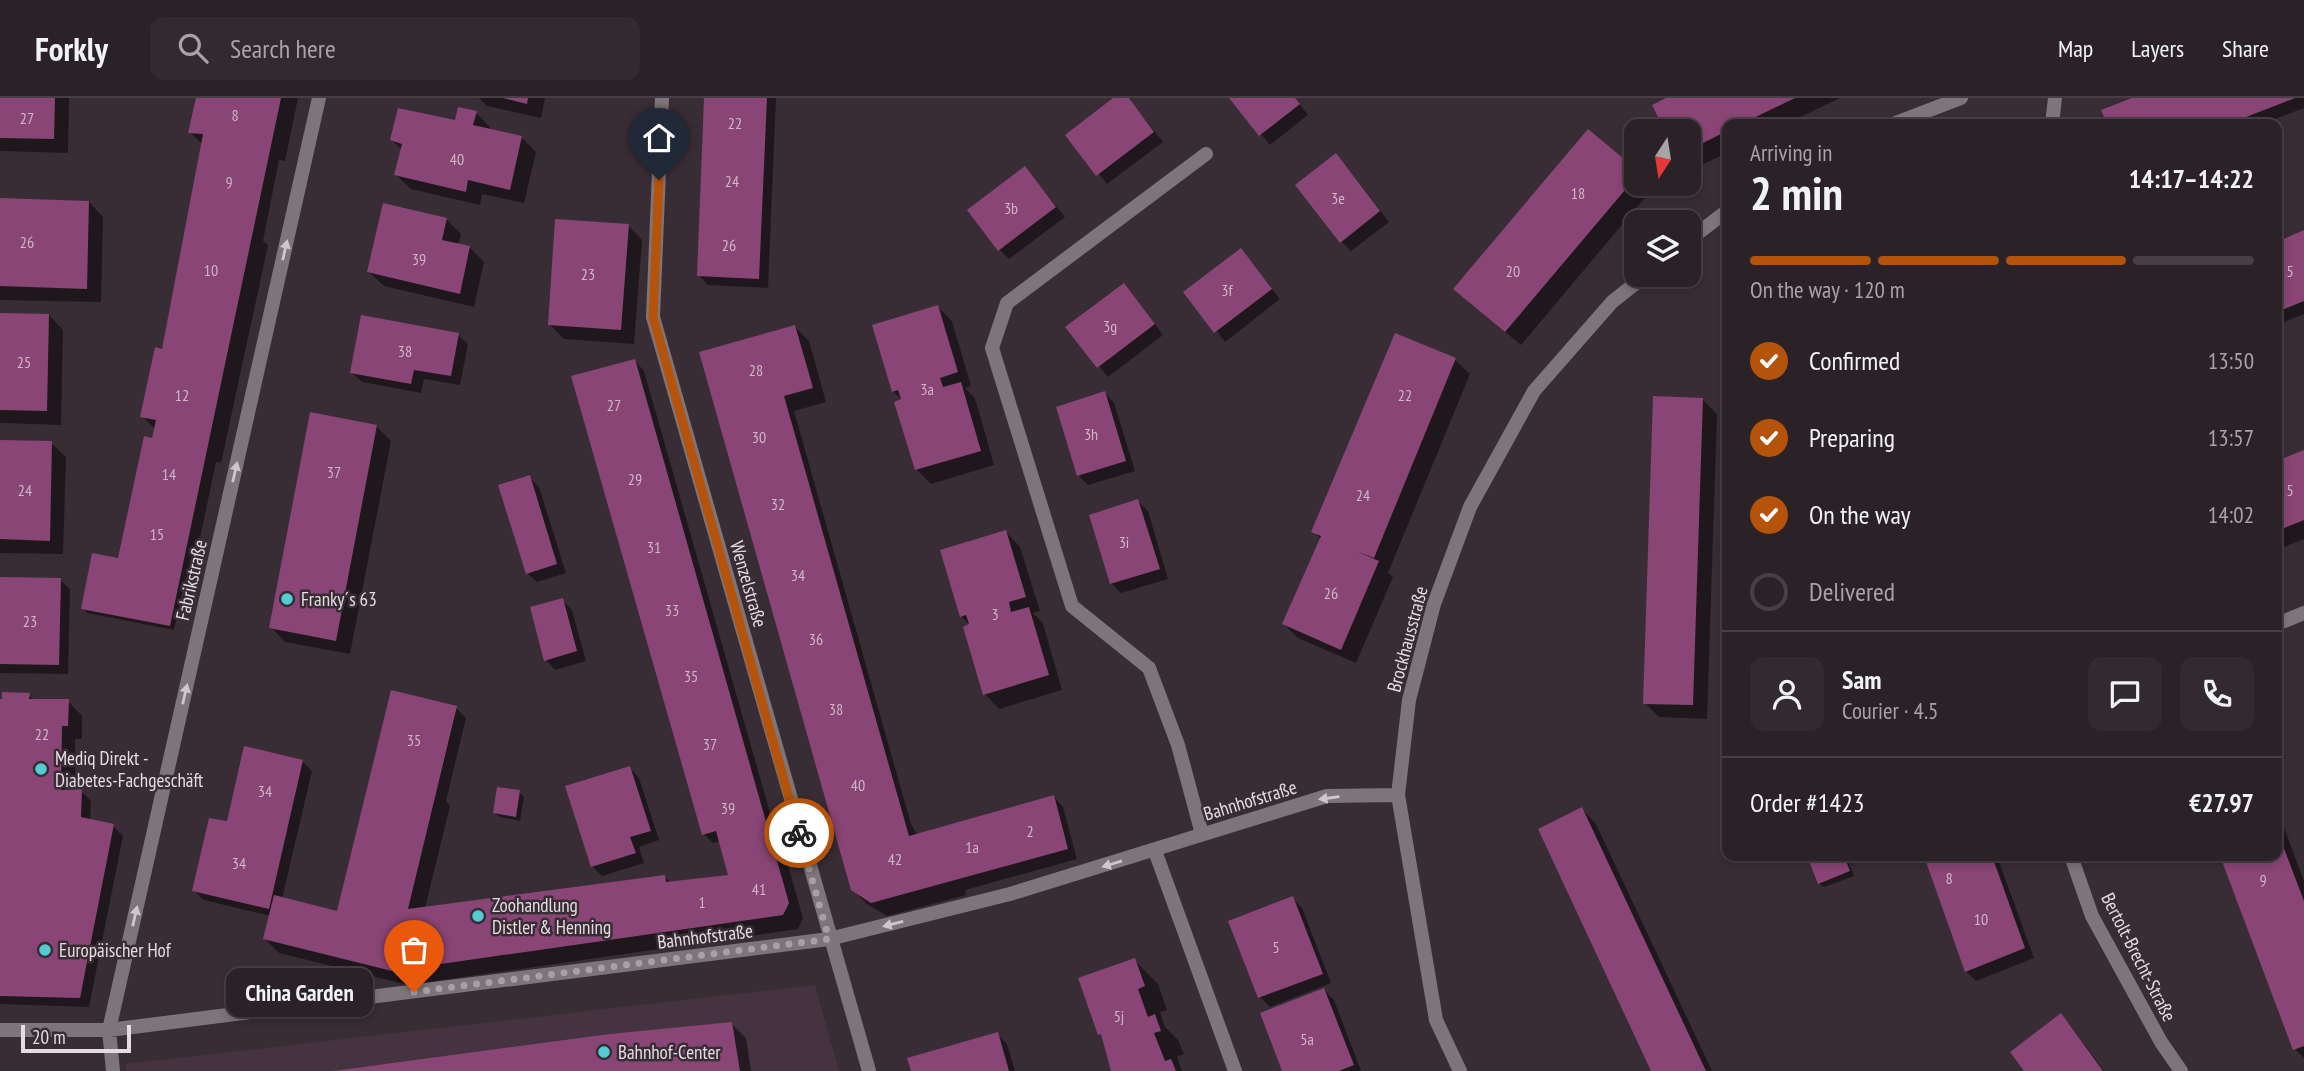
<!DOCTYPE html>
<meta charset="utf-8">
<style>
:root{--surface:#2b2228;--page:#332a30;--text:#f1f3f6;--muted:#a6a4a8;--line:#473f45;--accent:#b45309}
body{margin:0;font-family:"PT Sans Narrow",sans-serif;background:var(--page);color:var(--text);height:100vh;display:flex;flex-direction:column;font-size:26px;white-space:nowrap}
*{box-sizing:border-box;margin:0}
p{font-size:23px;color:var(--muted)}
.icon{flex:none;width:38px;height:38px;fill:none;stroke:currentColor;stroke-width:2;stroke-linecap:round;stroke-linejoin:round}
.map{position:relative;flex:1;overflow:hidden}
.panel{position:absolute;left:1722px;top:21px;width:560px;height:742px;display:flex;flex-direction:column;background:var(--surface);border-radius:14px;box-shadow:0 4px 10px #0003,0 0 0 2px var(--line)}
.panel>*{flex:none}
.needle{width:46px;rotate:192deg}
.fabs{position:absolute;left:1624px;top:21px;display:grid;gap:14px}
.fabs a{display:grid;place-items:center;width:77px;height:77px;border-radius:14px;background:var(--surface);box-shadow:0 4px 10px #0003,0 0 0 2px var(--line);font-size:35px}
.scale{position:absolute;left:21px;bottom:18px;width:110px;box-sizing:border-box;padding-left:7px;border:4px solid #e5dce1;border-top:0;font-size:19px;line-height:24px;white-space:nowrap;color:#e5dce1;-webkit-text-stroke:5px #392d35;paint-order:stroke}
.pin{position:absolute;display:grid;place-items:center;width:60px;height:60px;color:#fff;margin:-72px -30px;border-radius:50% 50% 50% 0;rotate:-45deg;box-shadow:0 0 7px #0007}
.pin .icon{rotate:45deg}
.courier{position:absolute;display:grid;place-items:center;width:70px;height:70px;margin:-35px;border:5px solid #b45309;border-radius:50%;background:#fff;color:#222;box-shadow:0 2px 9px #0007}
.bubble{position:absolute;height:49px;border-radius:14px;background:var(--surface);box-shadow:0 4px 10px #0003,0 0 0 2px var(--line);font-size:23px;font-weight:600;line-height:49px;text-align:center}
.overview em{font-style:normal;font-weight:600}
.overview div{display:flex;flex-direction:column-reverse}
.overview{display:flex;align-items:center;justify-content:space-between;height:119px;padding:0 28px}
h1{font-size:46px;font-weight:600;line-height:52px}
.bar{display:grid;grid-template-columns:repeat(4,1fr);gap:10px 7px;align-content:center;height:84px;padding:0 28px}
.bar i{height:9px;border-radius:5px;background:var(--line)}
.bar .current{background:var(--accent)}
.bar p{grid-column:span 4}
.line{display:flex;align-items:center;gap:18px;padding:0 28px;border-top:2px solid var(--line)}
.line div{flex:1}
.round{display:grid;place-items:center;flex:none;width:74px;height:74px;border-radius:14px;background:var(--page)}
ol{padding:0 28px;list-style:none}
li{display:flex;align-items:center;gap:21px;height:77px}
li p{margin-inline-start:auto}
li .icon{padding:7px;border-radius:50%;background:var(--accent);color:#fff;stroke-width:4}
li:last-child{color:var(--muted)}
li i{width:38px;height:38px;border:4px solid var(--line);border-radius:50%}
header{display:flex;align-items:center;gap:42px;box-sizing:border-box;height:98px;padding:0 35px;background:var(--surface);border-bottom:2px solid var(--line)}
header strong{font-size:33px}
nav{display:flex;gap:38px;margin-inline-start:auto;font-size:24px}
.search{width:490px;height:63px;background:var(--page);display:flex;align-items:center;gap:18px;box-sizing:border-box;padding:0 24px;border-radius:14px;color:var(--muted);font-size:26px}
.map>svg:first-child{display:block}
.built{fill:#45333f}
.shadow{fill:#0007}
.building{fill:#894575}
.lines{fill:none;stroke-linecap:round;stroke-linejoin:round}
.lane{stroke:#7c7579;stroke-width:14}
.street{stroke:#7c7579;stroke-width:14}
.oneway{fill:#d0c7cc}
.done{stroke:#a99fa5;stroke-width:7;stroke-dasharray:0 12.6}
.route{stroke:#b45309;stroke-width:9}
.poi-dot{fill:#52ccd0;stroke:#392d35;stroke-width:2.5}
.labels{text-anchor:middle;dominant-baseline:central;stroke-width:5;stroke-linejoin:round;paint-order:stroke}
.number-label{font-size:16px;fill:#ceb6c6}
.street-label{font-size:19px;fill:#e5dce1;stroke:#392d35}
.poi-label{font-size:19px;fill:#e5dce1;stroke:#392d35;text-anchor:start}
</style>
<header>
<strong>Forkly</strong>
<div class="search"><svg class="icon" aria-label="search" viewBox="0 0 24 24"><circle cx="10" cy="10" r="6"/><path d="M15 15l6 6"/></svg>Search here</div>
<nav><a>Map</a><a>Layers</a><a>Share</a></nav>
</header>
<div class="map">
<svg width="2304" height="973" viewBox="0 0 2304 973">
<rect width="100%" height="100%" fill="#392d35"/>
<!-- built -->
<path class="built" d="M815,887L839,973H126V966Z"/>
<!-- shadow -->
<path class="shadow" d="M0,0H69L68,55L0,53Z
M198,0H298L285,63L279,62L263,143L268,147L221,365L216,364L191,483L185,481L174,532L87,515L83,510L124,464L153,342L156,332L142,318L163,253L203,47L190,34Z
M479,0H545L541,20L487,8Z
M706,0H776L768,190L708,187L699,177Z
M1116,0H1128L1163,44L1107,86L1067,37Z
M1231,0H1295L1308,17L1270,47Z
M1670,0H1840L1786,26H1727V55L1693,71L1689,67V33H1667L1655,8Z
M2137,0H2304V10L2262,26H2108L2103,13Z
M476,15L490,29L489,32L522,40L536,54L524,105L482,96L480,107L411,91L396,77L402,52L392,42L456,24Z
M1588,33L1636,74V86H1649L1653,90L1521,247L1470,205Z
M1345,67L1389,124L1351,153L1341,143Z
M1025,70L1065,119L1009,161L1000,152Z
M0,102L89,104L103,119L101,204L0,202Z
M446,121L461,136L458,147L470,150L484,164L474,209L384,188L369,174Z
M628,127L642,142L634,246L564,241L549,226Z
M2304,134V216L2277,227V145Z
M1240,152L1280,201L1225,244L1185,194Z
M1133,197L1163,237L1108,279L1068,230Z
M938,209L952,223L971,288L965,290L975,300L994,367L931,386L916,371L903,303L893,293Z
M0,216L49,217L63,232L61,327L0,325Z
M795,229L809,243L826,304L794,313L911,726L918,738L1054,699L1063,709L1077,761L965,792L966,797L887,818L867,806L852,791L701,255Z
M458,237L468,246L460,287L424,281L421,295L362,284L352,275Z
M1396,237L1455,262L1470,276L1388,475L1393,479L1356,565L1298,540L1284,526L1321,441L1314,433Z
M635,263L644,273L779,746L783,750L803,820L798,831L408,887L279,855L265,841L271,818L204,802L194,793L228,725L302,663L312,673L282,801L338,815L456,610L466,620L446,703L450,708L425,810L665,779L671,785L731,778L721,743L713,745L704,736Z
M1105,295L1114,305L1135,373L1088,387L1078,377Z
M1702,301L1717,316L1707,621L1659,619L1645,605Z
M376,328L391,343L350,556L285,544L271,529Z
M0,343L51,345L66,359L63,456L0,455Z
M2304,353V441L2277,452V364Z
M529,379L539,389L566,475L537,484L527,475Z
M1138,403L1148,413L1168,481L1121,495L1111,485Z
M1006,434L1020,449L1040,513L1033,515L1043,525L1062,592L999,611L985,596L971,528L961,518Z
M0,480L60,482L70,491L68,576L0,575Z
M562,502L572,512L586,563L555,572L546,562Z
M29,597L34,602L68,603L82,618V641H75V693H81L91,703L90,723L113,728L123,738L89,909L0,906V603Z
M630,670L639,680L659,742L639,749L644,765L602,778L592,768Z
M519,694L524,699L520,723L500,719L495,715Z
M1582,711L1596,726L1712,973H1653Z
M2277,711L2304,783V960L2295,951L2222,758H2277Z
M1809,758H1846L1854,778L1824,789L1819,785Z
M1926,758H1997L2034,860L1976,883L1966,873Z
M1292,800L1302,810L1331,885L1270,909L1260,899Z
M1134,862L1158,886L1167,912L1160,914L1165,929L1178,942L1184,956L1177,959L1182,973H1113L1106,942L1100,936Z
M1324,892L1334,902L1361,973H1284Z
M2060,917L2070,927L2104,973H2026Z
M731,925L746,940L751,973H334Z
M997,936L1007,946L1015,973H912Z"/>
<!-- building -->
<path class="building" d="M0,0H55L54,41L0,40Z
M196,0H281L170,528L81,511L92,455L118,460L144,338L152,340L156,322L140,319L155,249L162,251L203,36L188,35Z
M503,0H528L527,6Z
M704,0H767L759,181L697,178Z
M1113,0H1129L1154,34L1096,78L1065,37Z
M1229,0H1295L1300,6L1259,38Z
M1666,0H1795L1741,26H1727V33L1689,52V33H1665L1652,7Z
M2132,0H2295L2228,26H2107L2101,12Z
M458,9L477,13L473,27L522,38L510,92L468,82L466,94L394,77L402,46L390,42L398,10L455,22Z
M1588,31L1636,71V79L1505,234L1453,191Z
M1336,55L1380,113L1340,145L1295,87Z
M1025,68L1056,109L998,153L967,112Z
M0,100L89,103L87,191L0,188Z
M383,105L447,120L442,142L470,148L460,196L367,174Z
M555,121L629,126L621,232L548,227Z
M2304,132V203L2277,214V144Z
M1241,150L1272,191L1214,235L1183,194Z
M1124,185L1155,226L1097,270L1065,229Z
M938,207L958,274L940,280L943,289L961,284L981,353L915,372L894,304L901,301L898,292L892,294L872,227Z
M0,215L49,216L47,313L0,312Z
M361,217L459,235L451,278L414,272L411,286L350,275Z
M795,227L813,290L784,298L909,738L1054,697L1068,751L871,805L851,792L699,254Z
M1395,235L1456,260L1374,460L1356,453L1379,463L1341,552L1282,526L1321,438L1311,434Z
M635,261L789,805L783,817L392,873L263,841L274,797L337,813L391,592L457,608L408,811L665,777L666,784L728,777L716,733L702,737L571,278Z
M1105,293L1126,363L1077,378L1056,309Z
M1653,298L1703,300L1693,607L1643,606Z
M310,314L377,327L336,543L269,530Z
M0,342L52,343L50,443L0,441Z
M2304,352V422L2277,433V363Z
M530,377L557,466L526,476L498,387Z
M1138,401L1160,471L1110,486L1089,417Z
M1006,432L1026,499L1009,504L1011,514L1029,509L1049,577L983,597L963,529L969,526L966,517L960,519L940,452Z
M0,479L61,480L59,567L0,566Z
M563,500L577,553L544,563L530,509Z
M2,594L30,595L29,601H69L68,628H62L61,692L82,691L81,719L114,726L80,900L0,898V601H2Z
M244,648L303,662L269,811L192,793L209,720L227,723Z
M630,668L651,733L630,739L636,755L591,769L565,688Z
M497,689L520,692L516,719L493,715Z
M1582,709L1706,973H1651L1538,731Z
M2277,732L2304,803V948L2293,952L2220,758H2277Z
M1807,758H1844L1850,773L1818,786Z
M1924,758H1992L2025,850L1965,874Z
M1293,798L1323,876L1258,900L1228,823Z
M1135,860L1145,888L1138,891L1148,919L1155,916L1161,933L1154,935L1165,963L1171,961L1176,973H1111L1101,936L1098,937L1078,880Z
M1324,890L1354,967L1339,973H1282L1260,915Z
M2061,915L2103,973H2024L2010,954Z
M732,924L740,973H333L610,936Z
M998,934L1009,973H911L907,960Z"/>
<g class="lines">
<!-- lane -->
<path class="lane" d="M1202,736L1178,647L1149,570L1072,508L992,250L1007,205L1206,56
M1155,753L1235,973"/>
<!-- street -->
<path class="street" d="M662,0L653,219L869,973
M1893,26L1961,0
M2052,26L2055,0
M1689,142L1727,113
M2277,526L2304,515
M2071,758L2092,818L2161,944L2181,973
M0,932H109L829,841L1010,796L1327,698L1398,697
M113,973L109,932L319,0
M1460,973L1436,922L1398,697L1409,602L1434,506L1470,409L1534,293L1612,204L1646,177"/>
</g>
<!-- one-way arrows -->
<defs><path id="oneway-solid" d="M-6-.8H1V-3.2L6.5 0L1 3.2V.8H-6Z" transform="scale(1.75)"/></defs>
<g class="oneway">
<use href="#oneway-solid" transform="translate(285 152) rotate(-77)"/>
<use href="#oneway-solid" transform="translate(235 374) rotate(-77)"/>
<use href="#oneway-solid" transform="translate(185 596) rotate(-77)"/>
<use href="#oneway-solid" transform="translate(1329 700) rotate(172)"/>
<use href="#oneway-solid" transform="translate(1112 766) rotate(163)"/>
<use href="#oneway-solid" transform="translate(135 818) rotate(-77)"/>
<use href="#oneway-solid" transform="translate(893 826) rotate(166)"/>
</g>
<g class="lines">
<!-- done -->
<path class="done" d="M414,894L829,841L799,735"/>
<!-- route -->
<path class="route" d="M659,82L653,219L799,735"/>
</g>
<!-- markers -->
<g class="poi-dot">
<circle cx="287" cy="501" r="7"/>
<circle cx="41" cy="671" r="7"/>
<circle cx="478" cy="818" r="7"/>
<circle cx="45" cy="852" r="7"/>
<circle cx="604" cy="954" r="7"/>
</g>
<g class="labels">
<!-- number labels -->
<g class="number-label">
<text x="235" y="17">8</text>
<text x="27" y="20">27</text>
<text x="735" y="25">22</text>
<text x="457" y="61">40</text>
<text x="732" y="83">24</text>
<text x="229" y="84">9</text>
<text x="1578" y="95">18</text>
<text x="1338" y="100">3e</text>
<text x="1011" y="110">3b</text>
<text x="27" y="144">26</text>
<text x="729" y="147">26</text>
<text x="419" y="161">39</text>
<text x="211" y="172">10</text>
<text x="1513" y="173">20</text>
<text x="2290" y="173">5</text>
<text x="588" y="176">23</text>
<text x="1227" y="192">3f</text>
<text x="1110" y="228">3g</text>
<text x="405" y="253">38</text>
<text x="24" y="264">25</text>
<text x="756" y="272">28</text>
<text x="927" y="291">3a</text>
<text x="182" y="297">12</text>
<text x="1405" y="297">22</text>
<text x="614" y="307">27</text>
<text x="1091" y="336">3h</text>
<text x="759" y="339">30</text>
<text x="334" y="374">37</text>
<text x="169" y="376">14</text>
<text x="635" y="381">29</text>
<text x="25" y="392">24</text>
<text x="2290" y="392">5</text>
<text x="1363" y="397">24</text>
<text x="778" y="406">32</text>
<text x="157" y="436">15</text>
<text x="1124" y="444">3i</text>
<text x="654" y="449">31</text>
<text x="798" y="477">34</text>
<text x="1331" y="495">26</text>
<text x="672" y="512">33</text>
<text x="995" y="516">3</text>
<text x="30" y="523">23</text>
<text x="816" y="541">36</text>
<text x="691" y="578">35</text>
<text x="836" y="611">38</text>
<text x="42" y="636">22</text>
<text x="414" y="642">35</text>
<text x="710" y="646">37</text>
<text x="858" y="687">40</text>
<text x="265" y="693">34</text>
<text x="728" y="710">39</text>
<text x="1030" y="733">2</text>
<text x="972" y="749">1a</text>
<text x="895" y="761">42</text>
<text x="239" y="765">34</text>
<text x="1949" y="780">8</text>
<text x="2263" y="782">9</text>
<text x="759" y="791">41</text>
<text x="702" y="804">1</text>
<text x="1981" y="821">10</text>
<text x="1276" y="849">5</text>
<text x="1119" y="918">5j</text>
<text x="1307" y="941">5a</text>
</g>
<!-- street labels -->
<g class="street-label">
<text transform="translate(191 482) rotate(-77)">Fabrikstraße</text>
<text transform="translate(749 486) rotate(74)">Wenzelstraße</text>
<text transform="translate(1407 541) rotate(-75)">Brockhausstraße</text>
<text transform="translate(1250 702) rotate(-17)">Bahnhofstraße</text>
<text transform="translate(705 838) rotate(-7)">Bahnhofstraße</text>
<text transform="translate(2139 859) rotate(63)">Bertolt-Brecht-Straße</text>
</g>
<!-- poi labels -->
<g class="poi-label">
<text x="301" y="501">Franky´s 63</text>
<text x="55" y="660">Mediq Direkt -<tspan x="55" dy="22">Diabetes-Fachgeschäft</tspan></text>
<text x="492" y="807">Zoohandlung<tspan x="492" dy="22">Distler &amp; Henning</tspan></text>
<text x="59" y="852">Europäischer Hof</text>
<text x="618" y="954">Bahnhof-Center</text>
</g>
</g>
</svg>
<div class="fabs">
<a><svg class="needle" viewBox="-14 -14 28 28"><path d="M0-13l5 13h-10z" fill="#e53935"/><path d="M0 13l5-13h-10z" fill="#a6a4a8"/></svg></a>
<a><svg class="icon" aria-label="layers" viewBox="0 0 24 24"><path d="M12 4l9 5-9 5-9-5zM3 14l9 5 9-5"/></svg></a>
</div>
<div class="scale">20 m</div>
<div class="pin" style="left:414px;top:894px;background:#ea580c"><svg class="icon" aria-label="bag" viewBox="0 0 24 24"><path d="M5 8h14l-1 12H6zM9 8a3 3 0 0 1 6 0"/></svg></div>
<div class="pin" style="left:659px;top:82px;background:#1f2937"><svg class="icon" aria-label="home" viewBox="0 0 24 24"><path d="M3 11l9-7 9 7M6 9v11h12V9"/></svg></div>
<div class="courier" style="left:799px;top:735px"><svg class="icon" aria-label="bike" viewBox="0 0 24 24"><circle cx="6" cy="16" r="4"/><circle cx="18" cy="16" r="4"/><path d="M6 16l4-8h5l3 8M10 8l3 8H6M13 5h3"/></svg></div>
<div class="bubble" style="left:226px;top:870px;width:147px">China Garden</div>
<section class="panel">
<div class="overview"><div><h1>2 min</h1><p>Arriving in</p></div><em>14:17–14:22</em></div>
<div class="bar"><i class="current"></i><i class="current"></i><i class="current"></i><i></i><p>On the way · 120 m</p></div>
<ol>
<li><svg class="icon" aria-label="check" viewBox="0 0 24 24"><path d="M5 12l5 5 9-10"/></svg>Confirmed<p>13:50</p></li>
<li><svg class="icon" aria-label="check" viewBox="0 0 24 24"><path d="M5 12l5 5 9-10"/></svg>Preparing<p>13:57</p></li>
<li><svg class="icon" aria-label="check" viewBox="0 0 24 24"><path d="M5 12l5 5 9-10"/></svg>On the way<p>14:02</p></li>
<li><i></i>Delivered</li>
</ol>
<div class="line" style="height:126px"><a class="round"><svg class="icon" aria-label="person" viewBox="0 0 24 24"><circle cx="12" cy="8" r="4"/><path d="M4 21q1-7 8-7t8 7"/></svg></a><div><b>Sam</b><p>Courier · 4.5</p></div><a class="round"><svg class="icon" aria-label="chat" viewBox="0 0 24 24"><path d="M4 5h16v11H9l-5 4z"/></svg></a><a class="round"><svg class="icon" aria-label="phone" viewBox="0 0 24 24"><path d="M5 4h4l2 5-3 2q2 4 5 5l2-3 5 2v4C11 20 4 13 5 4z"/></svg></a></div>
<div class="line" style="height:91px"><div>Order #1423</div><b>€27.97</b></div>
</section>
</div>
